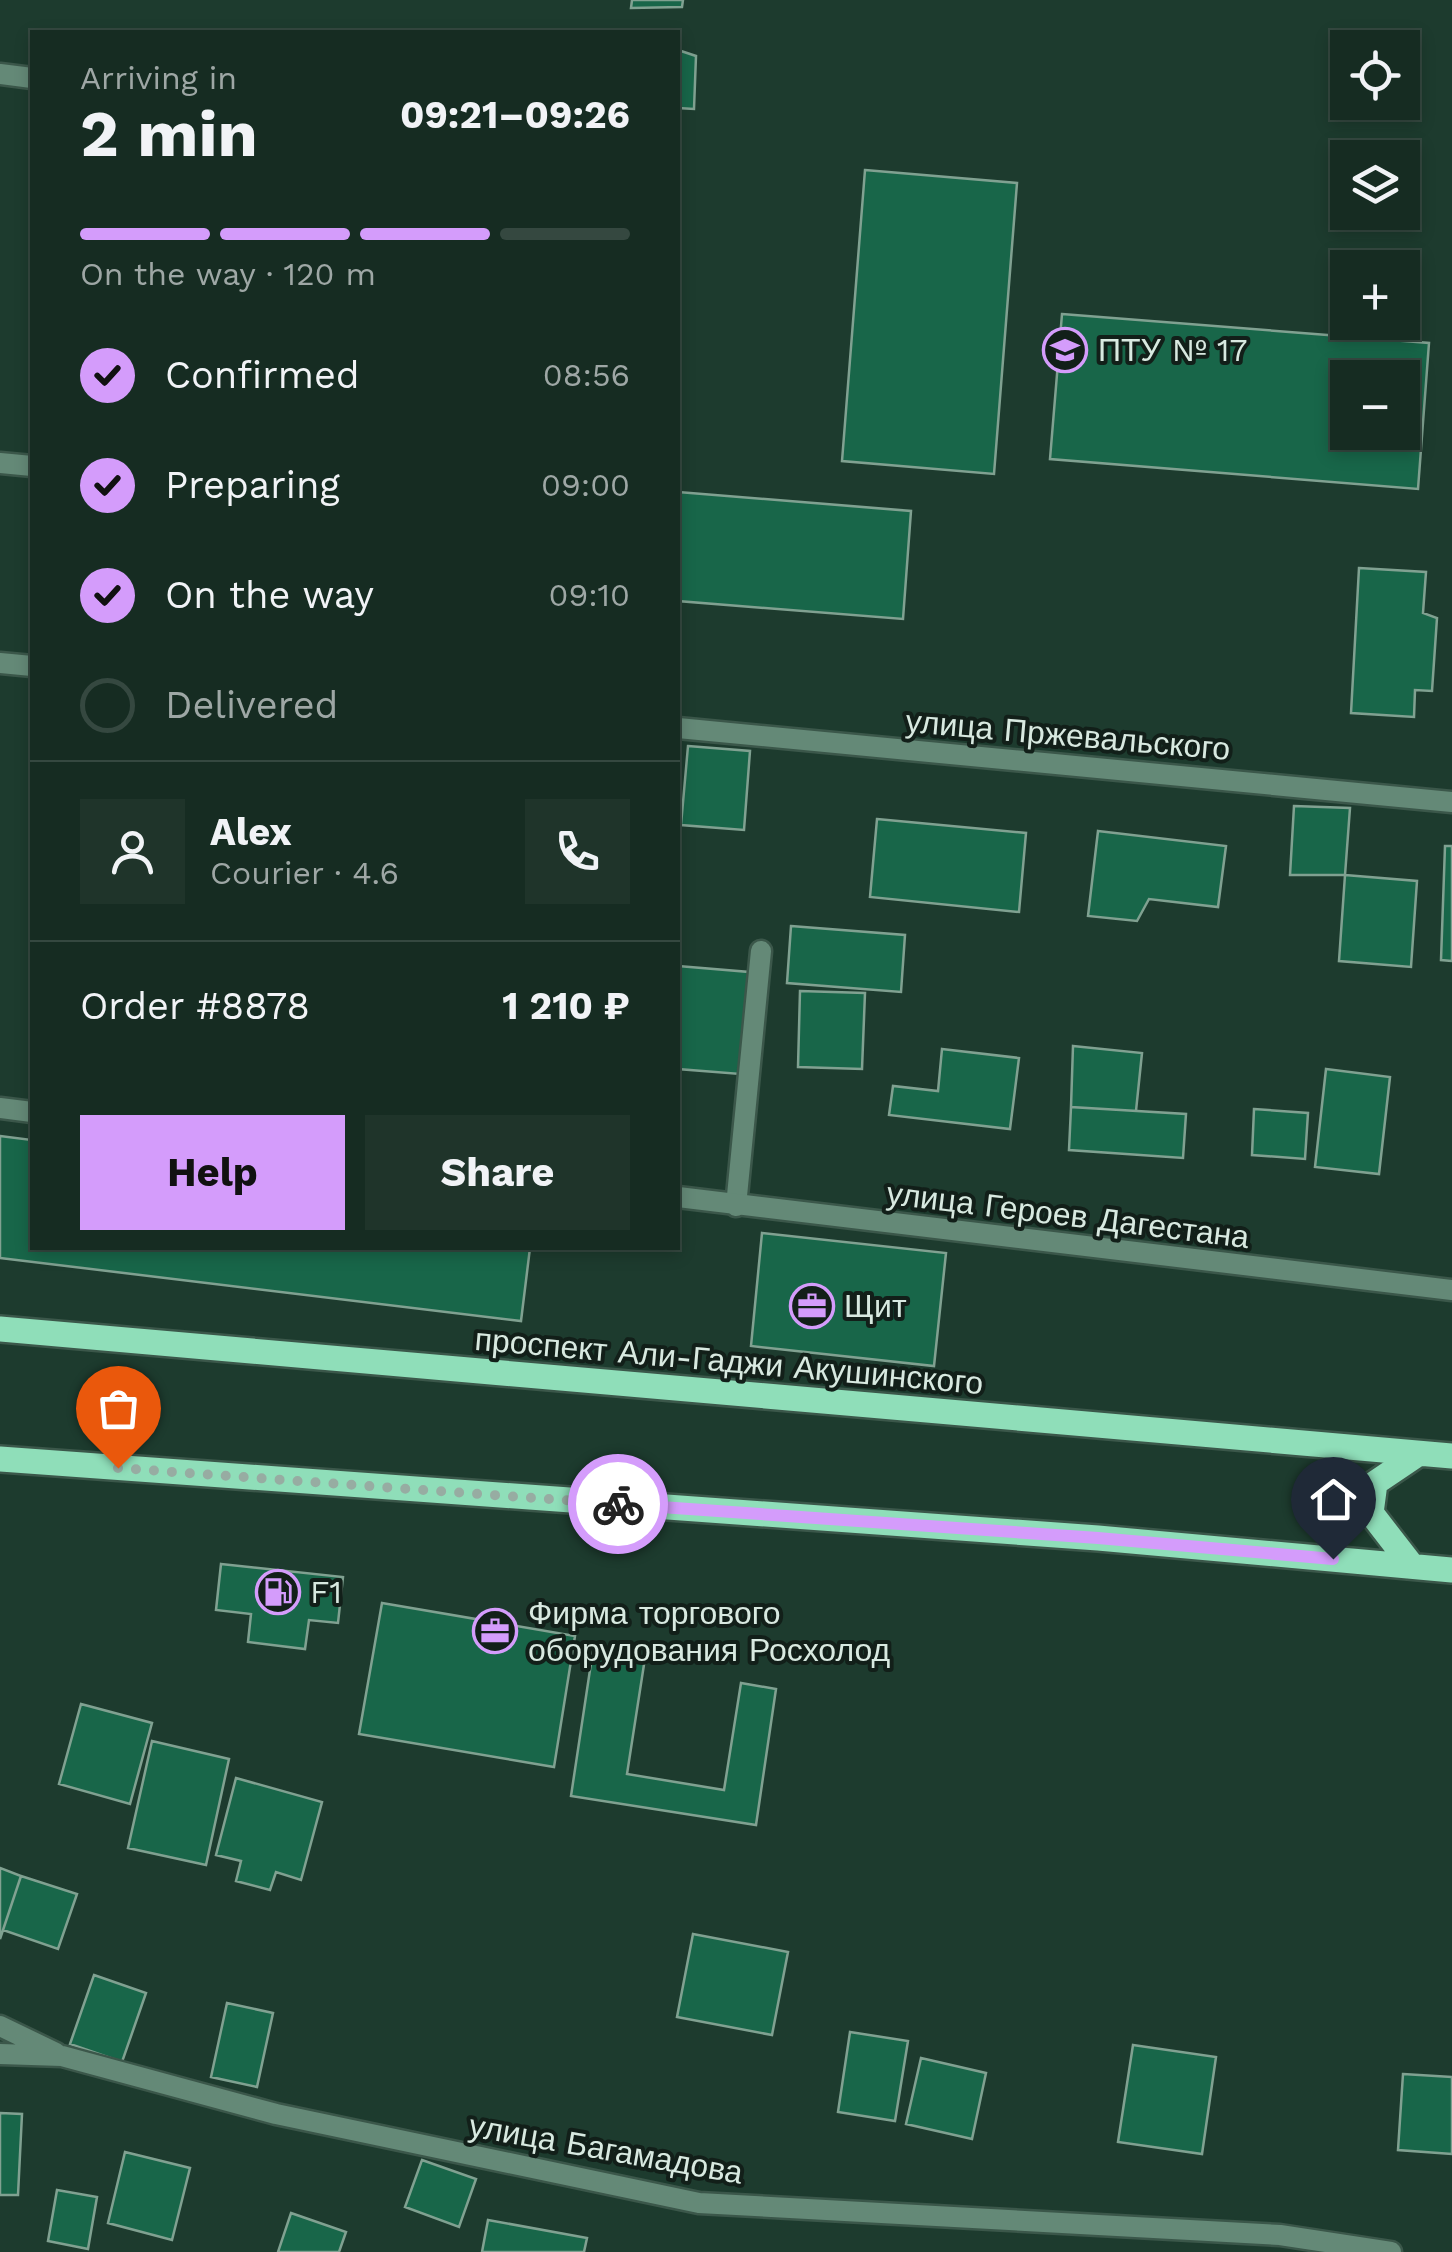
<!DOCTYPE html>
<meta charset="utf-8">
<style>
:root{--surface:#162c22;--page:#1f342a;--text:#f1f3f6;--muted:#9ea7a5;--line:#354840;--accent:#d49cfb}
body{margin:0;font-family:"Work Sans",sans-serif;background:var(--page);color:var(--text);height:100vh;display:flex;flex-direction:column;font-size:38px;white-space:nowrap}
*{box-sizing:border-box;margin:0}
p{font-size:32px;color:var(--muted)}
.icon{flex:none;width:55px;height:55px;fill:none;stroke:currentColor;stroke-width:2;stroke-linecap:round;stroke-linejoin:round}
.map{position:relative;flex:1;overflow:hidden}
.sheet{position:absolute;left:30px;top:30px;width:650px;height:1220px;display:flex;flex-direction:column;background:var(--surface);border-radius:0px;box-shadow:0 5px 15px #0003,0 0 0 2px var(--line)}
.sheet>*{flex:none}
.controls{position:absolute;left:1330px;top:30px;display:grid;gap:20px}
.controls a{display:grid;place-items:center;width:90px;height:90px;border-radius:0px;background:var(--surface);box-shadow:0 5px 15px #0003,0 0 0 2px var(--line);font-size:50px}
.pin{position:absolute;display:grid;place-items:center;width:85px;height:85px;color:#fff;margin:-102px -42px;border-radius:50% 50% 50% 0;rotate:-45deg;box-shadow:0 0 10px #0007}
.pin .icon{rotate:45deg}
.courier{position:absolute;display:grid;place-items:center;width:100px;height:100px;margin:-50px;border:8px solid #d49cfb;border-radius:50%;background:#fff;color:#222;box-shadow:0 2px 12px #0007}
.overview em{font-style:normal;font-weight:700}
.overview div{display:flex;flex-direction:column-reverse}
.overview{display:flex;align-items:center;justify-content:space-between;height:170px;padding:0 50px}
h1{font-size:65px;font-weight:700;line-height:75px}
.bar{display:grid;grid-template-columns:repeat(4,1fr);gap:15px 10px;align-content:center;height:120px;padding:0 50px}
.bar i{height:12px;border-radius:8px;background:var(--line)}
.bar .on{background:var(--accent)}
.bar p{grid-column:span 4}
.line{display:flex;align-items:center;gap:25px;padding:0 50px;border-top:2px solid var(--line)}
.line div{flex:1}
.round{display:grid;place-items:center;flex:none;width:105px;height:105px;border-radius:0px;background:var(--page)}
ol{padding:0 50px;list-style:none}
li{display:flex;align-items:center;gap:30px;height:110px}
li p{margin-inline-start:auto}
li .icon{padding:10px;border-radius:50%;background:var(--accent);color:#111;stroke-width:4}
li:last-child{color:var(--muted)}
li i{width:55px;height:55px;border:5px solid var(--line);border-radius:50%}
.primary-button{display:flex;gap:20px;margin-top:auto;padding:20px 50px}
.primary-button a{flex:1;height:115px;border-radius:0px;background:var(--accent);color:#111;font-size:40px;font-weight:700;line-height:115px;text-align:center}
.primary-button a+a{background:var(--page);color:var(--text)}
.map>svg:first-child{display:block}
.building{fill:#186649;stroke:#80a191;stroke-width:2.5;fill-rule:evenodd}
.lines{fill:none;stroke-linecap:round;stroke-linejoin:round}
.service-casing{stroke:#3b574a;stroke-width:25}
.minor-casing{stroke:#3b574a;stroke-width:25}
.primary-casing{stroke:#3b574a;stroke-width:30}
.service{stroke:#648977;stroke-width:20}
.minor{stroke:#648977;stroke-width:20}
.primary{stroke:#8fdeb9;stroke-width:25}
.done{stroke:#97aca2;stroke-width:10;stroke-dasharray:0 18}
.route{stroke:#d49cfb;stroke-width:12}
.labels{text-anchor:middle;dominant-baseline:central;stroke-width:8;stroke-linejoin:round;paint-order:stroke}
.poi-label{font-size:32px;fill:#d8e9e0;stroke:#121f19;text-anchor:start}
.street-label{font-size:32px;fill:#d8e9e0;stroke:#121f19}
</style>
<div class="map">
<svg width="1452" height="2252" viewBox="0 0 1452 2252">
<rect width="100%" height="100%" fill="#1d3b2e"/>
<!-- building -->
<path class="building" d="M632,0H683L682,7L631,8Z
M678,50L696,56L694,109L678,108Z
M865,170L1017,183L994,474L842,461Z
M1062,314L1429,343L1418,489L1050,459ZM1348,378H1402V432H1348Z
M678,492L911,511L903,619L678,601Z
M1359,568L1426,572L1423,613L1437,618L1432,691L1415,690L1414,717L1351,713Z
M688,746L750,751L744,830L681,825Z
M1294,806L1350,808L1345,875H1290Z
M877,819L1026,833L1019,912L870,897Z
M1098,831L1226,846L1218,907L1149,899L1137,921L1088,916Z
M1445,846H1452V961L1441,960Z
M1345,875L1417,881L1411,967L1339,961Z
M791,926L905,935L901,992L787,983Z
M678,966L749,972L740,1074L678,1069Z
M800,991L865,993L862,1069L798,1067Z
M1073,1046L1142,1053L1136,1111L1071,1107Z
M942,1049L1019,1058L1010,1129L889,1115L893,1086L938,1091Z
M1326,1069L1390,1077L1379,1174L1315,1167Z
M1071,1107L1186,1114L1183,1158L1069,1150Z
M1254,1109L1308,1113L1305,1159L1252,1155Z
M0,1136L32,1140V1248H530L521,1321L0,1258Z
M762,1233L946,1253L934,1366L751,1346Z
M221,1564L343,1577L338,1623L309,1620L305,1649L248,1642L251,1614L216,1610Z
M382,1603L575,1636L554,1767L359,1734Z
M593,1650L645,1658L627,1774L724,1790L741,1683L776,1689L756,1825L571,1796Z
M81,1704L152,1723L130,1804L59,1784Z
M152,1741L229,1759L206,1865L128,1848Z
M236,1778L322,1802L301,1880L276,1872L270,1890L236,1881L241,1861L216,1855Z
M0,1868L21,1876L0,1939Z
M21,1876L77,1894L58,1949L3,1930Z
M693,1934L788,1952L772,2035L677,2017Z
M94,1975L146,1993L122,2062L70,2044Z
M227,2003L273,2013L257,2087L211,2077Z
M850,2032L908,2041L895,2121L838,2112Z
M1133,2045L1216,2057L1202,2154L1118,2142Z
M921,2058L986,2073L972,2139L906,2124Z
M1403,2074L1452,2077V2154L1398,2150Z
M0,2113L22,2114L18,2195H0Z
M125,2152L190,2168L172,2240L108,2223Z
M422,2160L476,2179L459,2227L405,2207Z
M57,2190L97,2197L88,2249L48,2241Z
M291,2213L346,2232L339,2252H278Z
M488,2220L587,2238L584,2252H482Z"/>
<g class="lines">
<defs>
<path id="service" d="M0,74L32,78
M0,463L32,466
M736,1206L761,951"/>
<path id="minor" d="M0,663L32,666
M678,728L1452,802
M0,1108L32,1112
M678,1197L1452,1290
M0,2026L56,2053
M0,2054L62,2056L276,2114L699,2203L1280,2235L1391,2252"/>
<path id="primary" d="M0,1329L1452,1456
M0,1459L1098,1538L1452,1570
M1412,1566L1371,1513L1375,1483L1418,1454"/>
</defs>
<!-- service casing -->
<use href="#service" class="service-casing"/>
<!-- minor casing -->
<use href="#minor" class="minor-casing"/>
<!-- primary casing -->
<use href="#primary" class="primary-casing"/>
<!-- service -->
<use href="#service" class="service"/>
<!-- minor -->
<use href="#minor" class="minor"/>
<!-- primary -->
<use href="#primary" class="primary"/>
</g>
<g class="lines">
<!-- done -->
<path class="done" d="M118,1468L618,1504"/>
<!-- route -->
<path class="route" d="M618,1504L1098,1538L1333,1559"/>
</g>
<!-- icons -->
<defs>
<symbol id="university-ring" viewBox="-11 -11 22 22"><circle r="9.5" fill="#121f19" stroke="#d49cfb" stroke-width="1.5"/><path d="M0-5L7-2L0 1L-7-2ZM-4 1L0 2.5L4 1V4Q0 6-4 4Z" fill="#d49cfb"/></symbol>
<symbol id="office-ring" viewBox="-11 -11 22 22"><circle r="9.5" fill="#121f19" stroke="#d49cfb" stroke-width="1.5"/><path d="M-6-3h4V-5.5h4V-3h4V5H-6ZM-1-4.5V-3h2v-1.5ZM-6 0V1H6V0Z" fill="#d49cfb"/></symbol>
<symbol id="fuel-ring" viewBox="-11 -11 22 22"><circle r="9.5" fill="#121f19" stroke="#d49cfb" stroke-width="1.5"/><path d="M-5.5-6h7V0h2V4h1.3V-2.5L3-4.5l.8-.8L6-3V5H2.5V1h-1V6h-7ZM-4.2-4.7v3.2H.2V-4.7Z" fill="#d49cfb"/></symbol>
</defs>
<g fill-rule="evenodd">
<use href="#university-ring" x="1040" y="325" width="50" height="50"/>
<use href="#office-ring" x="787" y="1281" width="50" height="50"/>
<use href="#fuel-ring" x="253" y="1567" width="50" height="50"/>
<use href="#office-ring" x="470" y="1606" width="50" height="50"/>
</g>
<g class="labels">
<!-- poi labels -->
<g class="poi-label">
<text x="1098" y="350">ПТУ № 17</text>
<text x="844" y="1306">Щит</text>
<text x="310" y="1592">F1</text>
<text x="528" y="1613">Фирма торгового<tspan x="528" dy="37">оборудования Росхолод</tspan></text>
</g>
<!-- street labels -->
<g class="street-label">
<text transform="translate(1068 735) rotate(5)">улица Пржевальского</text>
<text transform="translate(1068 1215) rotate(7)">улица Героев Дагестана</text>
<text transform="translate(729 1361) rotate(5)">проспект Али-Гаджи Акушинского</text>
<text transform="translate(606 2149) rotate(10)">улица Багамадова</text>
</g>
</g>
</svg>
<div class="controls">
<a><svg class="icon" aria-label="locate" viewBox="0 0 24 24"><circle cx="12" cy="12" r="6"/><path d="M12 2v4M12 18v4M2 12h4M18 12h4"/></svg></a>
<a><svg class="icon" aria-label="layers" viewBox="0 0 24 24"><path d="M12 4l9 5-9 5-9-5zM3 14l9 5 9-5"/></svg></a>
<a>+</a>
<a>−</a>
</div>
<div class="pin" style="left:118px;top:1468px;background:#ea580c"><svg class="icon" aria-label="bag" viewBox="0 0 24 24"><path d="M5 8h14l-1 12H6zM9 8a3 3 0 0 1 6 0"/></svg></div>
<div class="pin" style="left:1333px;top:1559px;background:#1f2937"><svg class="icon" aria-label="home" viewBox="0 0 24 24"><path d="M3 11l9-7 9 7M6 9v11h12V9"/></svg></div>
<div class="courier" style="left:618px;top:1504px"><svg class="icon" aria-label="bike" viewBox="0 0 24 24"><circle cx="6" cy="16" r="4"/><circle cx="18" cy="16" r="4"/><path d="M6 16l4-8h5l3 8M10 8l3 8H6M13 5h3"/></svg></div>
<section class="sheet">
<div class="overview"><div><h1>2 min</h1><p>Arriving in</p></div><em>09:21–09:26</em></div>
<div class="bar"><i class="on"></i><i class="on"></i><i class="on"></i><i></i><p>On the way · 120 m</p></div>
<ol>
<li><svg class="icon" aria-label="check" viewBox="0 0 24 24"><path d="M5 12l5 5 9-10"/></svg>Confirmed<p>08:56</p></li>
<li><svg class="icon" aria-label="check" viewBox="0 0 24 24"><path d="M5 12l5 5 9-10"/></svg>Preparing<p>09:00</p></li>
<li><svg class="icon" aria-label="check" viewBox="0 0 24 24"><path d="M5 12l5 5 9-10"/></svg>On the way<p>09:10</p></li>
<li><i></i>Delivered</li>
</ol>
<div class="line" style="height:180px"><a class="round"><svg class="icon" aria-label="person" viewBox="0 0 24 24"><circle cx="12" cy="8" r="4"/><path d="M4 21q1-7 8-7t8 7"/></svg></a><div><b>Alex</b><p>Courier · 4.6</p></div><a class="round"><svg class="icon" aria-label="phone" viewBox="0 0 24 24"><path d="M5 4h4l2 5-3 2q2 4 5 5l2-3 5 2v4C11 20 4 13 5 4z"/></svg></a></div>
<div class="line" style="height:130px"><div>Order #8878</div><b>1 210 ₽</b></div>
<div class="primary-button"><a>Help</a><a>Share</a></div>
</section>
</div>
